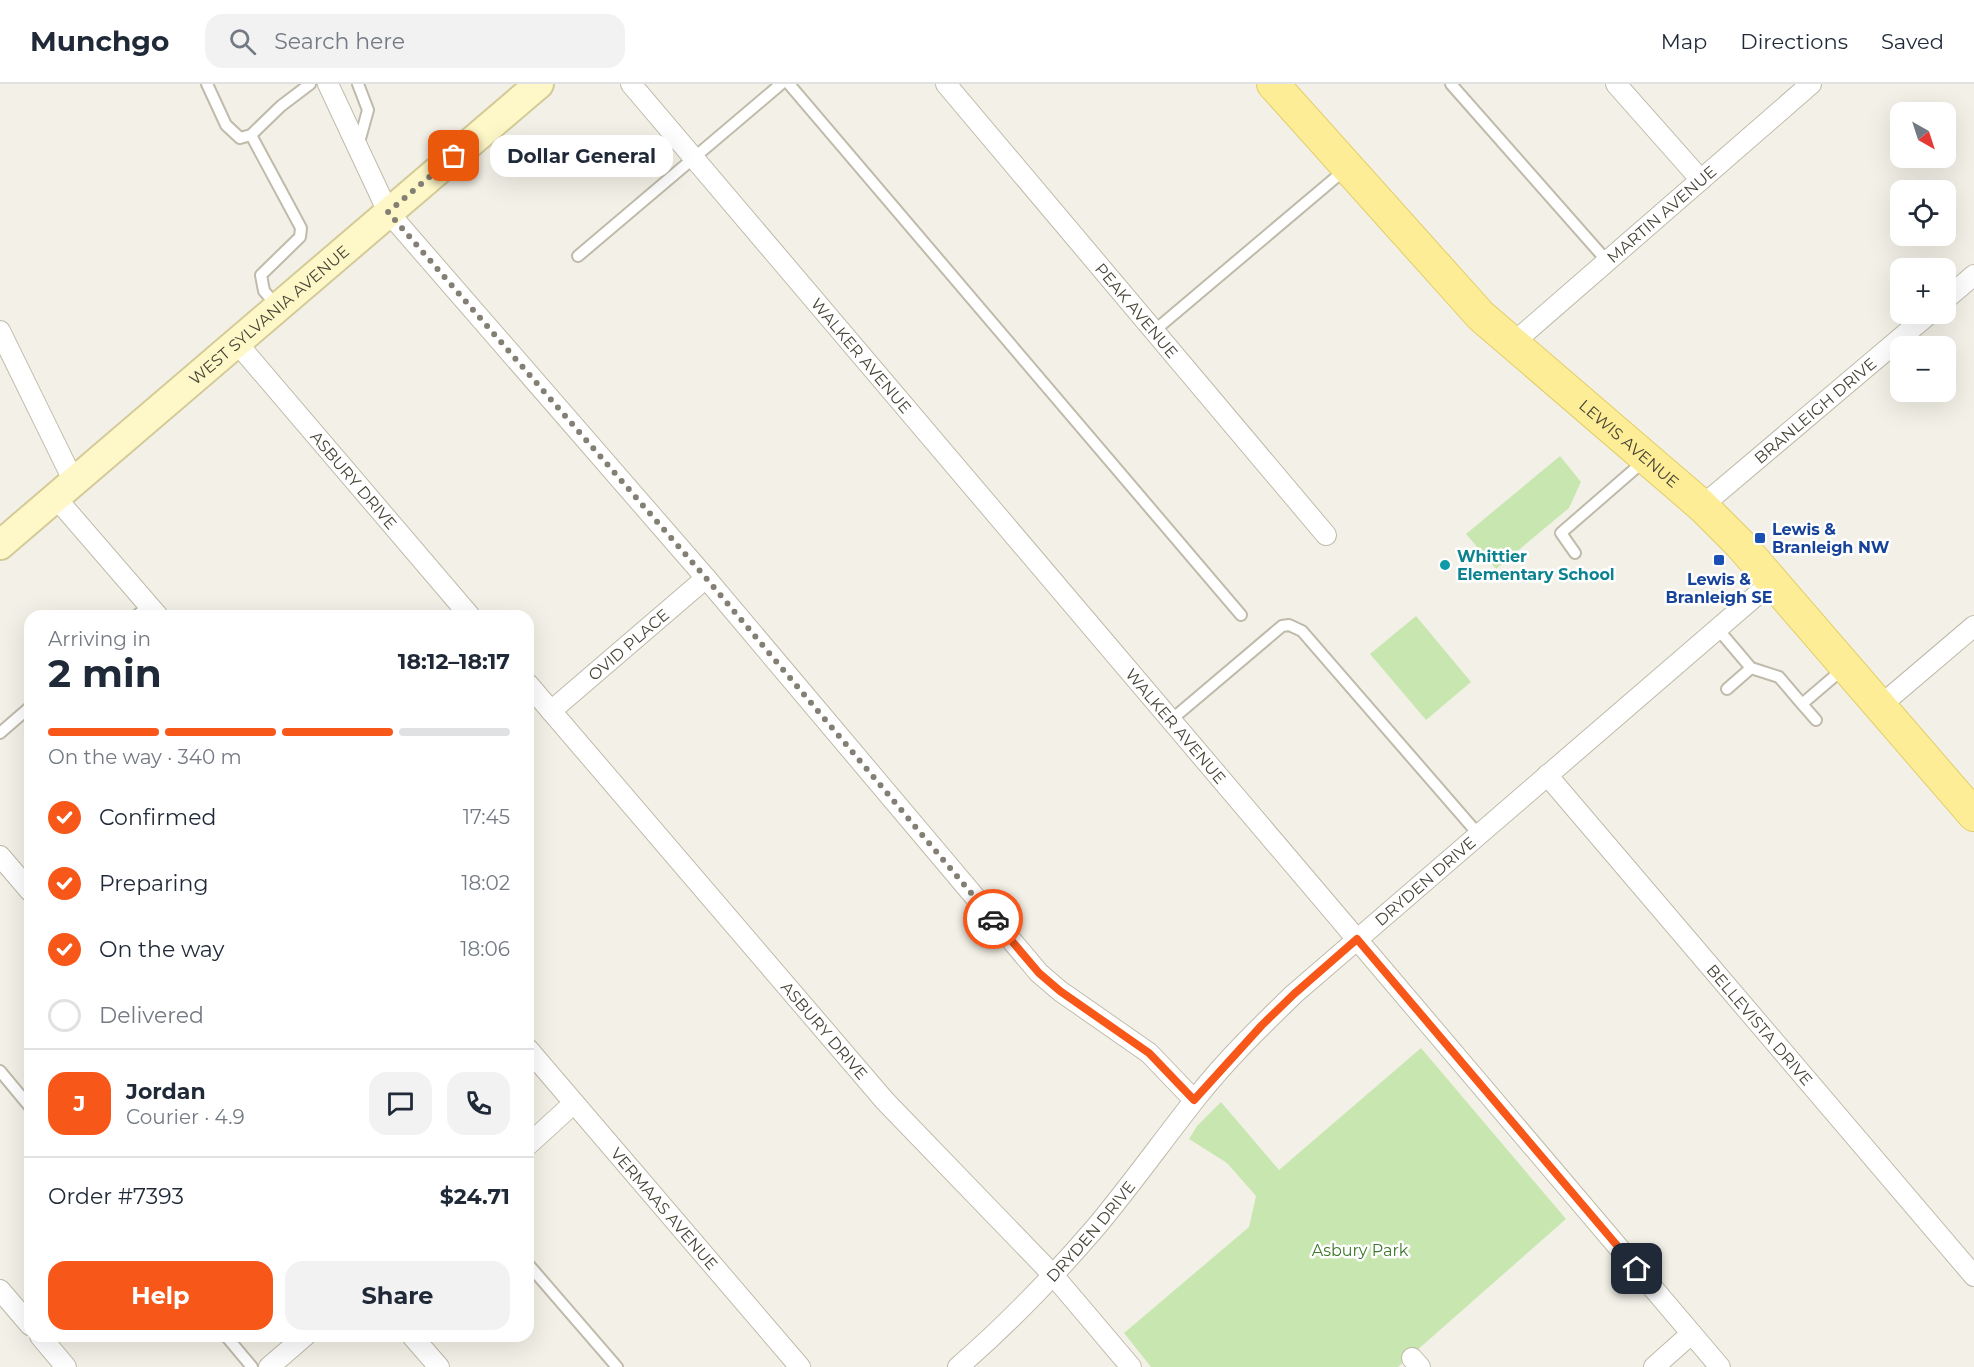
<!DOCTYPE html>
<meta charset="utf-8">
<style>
:root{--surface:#fff;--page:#f2f2f3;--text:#1f2937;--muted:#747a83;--line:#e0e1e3;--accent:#f8571a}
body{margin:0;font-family:Montserrat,sans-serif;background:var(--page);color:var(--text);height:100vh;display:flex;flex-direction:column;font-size:22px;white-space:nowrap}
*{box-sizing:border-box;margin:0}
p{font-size:20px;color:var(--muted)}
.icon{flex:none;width:33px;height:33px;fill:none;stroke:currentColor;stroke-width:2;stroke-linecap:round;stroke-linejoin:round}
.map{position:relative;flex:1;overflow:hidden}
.sheet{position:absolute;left:24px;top:526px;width:510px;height:732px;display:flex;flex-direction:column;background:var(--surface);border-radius:18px;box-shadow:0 6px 24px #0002}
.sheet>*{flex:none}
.needle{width:39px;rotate:141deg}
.tools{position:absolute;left:1890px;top:18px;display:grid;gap:12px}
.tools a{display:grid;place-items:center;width:66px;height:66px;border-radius:12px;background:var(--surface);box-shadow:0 6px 24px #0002;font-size:30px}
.pin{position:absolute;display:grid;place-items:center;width:51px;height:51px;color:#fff;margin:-26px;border-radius:12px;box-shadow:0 3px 9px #0006}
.courier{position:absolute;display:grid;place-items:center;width:60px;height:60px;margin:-30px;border:4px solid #f8571a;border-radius:50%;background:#fff;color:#222;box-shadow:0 2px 8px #0007}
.bubble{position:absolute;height:42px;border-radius:18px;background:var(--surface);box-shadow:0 6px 24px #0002;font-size:20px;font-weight:700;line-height:42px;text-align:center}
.headline em{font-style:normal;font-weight:700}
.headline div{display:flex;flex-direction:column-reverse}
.headline{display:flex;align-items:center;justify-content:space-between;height:102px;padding:0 24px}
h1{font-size:39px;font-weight:700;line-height:45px}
.bar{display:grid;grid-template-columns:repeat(4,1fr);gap:9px 6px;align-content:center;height:72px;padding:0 24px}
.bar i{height:8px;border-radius:4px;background:var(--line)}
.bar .current{background:var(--accent)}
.bar p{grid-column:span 4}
.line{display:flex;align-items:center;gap:15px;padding:0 24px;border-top:2px solid var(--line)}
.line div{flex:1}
.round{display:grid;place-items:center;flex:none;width:63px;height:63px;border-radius:18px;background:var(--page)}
ol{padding:0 24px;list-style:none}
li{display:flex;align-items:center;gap:18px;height:66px}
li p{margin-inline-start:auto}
li .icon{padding:6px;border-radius:50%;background:var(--accent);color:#fff;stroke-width:4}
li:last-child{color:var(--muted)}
li i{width:33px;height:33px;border:3px solid var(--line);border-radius:50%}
.button{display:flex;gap:12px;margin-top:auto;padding:12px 24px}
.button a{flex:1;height:69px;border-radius:18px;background:var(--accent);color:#fff;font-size:24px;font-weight:700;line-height:69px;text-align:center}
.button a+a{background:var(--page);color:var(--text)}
header{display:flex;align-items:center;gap:36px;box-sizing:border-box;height:84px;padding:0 30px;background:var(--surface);border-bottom:2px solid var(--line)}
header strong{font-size:28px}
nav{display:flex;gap:33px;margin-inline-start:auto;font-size:21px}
.search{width:420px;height:54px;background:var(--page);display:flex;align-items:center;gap:15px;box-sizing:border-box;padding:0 21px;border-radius:18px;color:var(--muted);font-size:22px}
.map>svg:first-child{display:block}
.green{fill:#c8e7b0}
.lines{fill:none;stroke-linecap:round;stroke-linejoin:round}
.lane-casing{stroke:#bfbaaa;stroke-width:14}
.street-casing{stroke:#bfbaaa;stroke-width:22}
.secondary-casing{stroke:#d3ca98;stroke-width:32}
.primary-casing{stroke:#e2cd66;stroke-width:34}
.lane{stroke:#fff;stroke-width:10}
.street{stroke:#fff;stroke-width:20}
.secondary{stroke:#fef7c7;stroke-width:28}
.primary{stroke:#fded97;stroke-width:32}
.done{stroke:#837f74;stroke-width:6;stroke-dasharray:0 10.8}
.route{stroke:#f8571a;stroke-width:8}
.transit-dot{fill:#1a4fb4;stroke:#fff;stroke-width:2}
.culture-dot{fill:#0f9aa8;stroke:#fff;stroke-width:2}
.labels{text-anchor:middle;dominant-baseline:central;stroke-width:5;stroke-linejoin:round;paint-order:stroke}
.street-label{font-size:16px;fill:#464236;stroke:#fff}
.transit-label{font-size:16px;font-weight:bold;fill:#164399;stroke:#fff;text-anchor:start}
.culture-label{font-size:16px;font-weight:bold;fill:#0d838f;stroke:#fff;text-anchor:start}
.park-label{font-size:16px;fill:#3e782a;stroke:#fff}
</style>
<header>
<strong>Munchgo</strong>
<div class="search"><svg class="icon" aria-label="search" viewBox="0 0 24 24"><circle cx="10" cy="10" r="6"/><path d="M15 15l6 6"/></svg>Search here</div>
<nav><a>Map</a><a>Directions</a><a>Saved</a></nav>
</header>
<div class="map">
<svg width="1974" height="1283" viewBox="0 0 1974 1283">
<rect width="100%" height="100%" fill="#f3f1e7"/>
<!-- green -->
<path class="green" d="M1560,372L1581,398L1569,424L1496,485L1466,450Z
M1416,532L1471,598L1426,636L1370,570Z
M1421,964L1566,1135L1398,1283H1151L1124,1249L1249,1143L1256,1112L1227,1079L1189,1055L1197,1042L1221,1018L1279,1086Z"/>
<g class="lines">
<defs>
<path id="lane" d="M207,0L226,41L240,54L251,51L281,22L310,0
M358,0L368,26L358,62
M789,0L1241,531
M1451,0L1607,177
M251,51L301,144L300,153L261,191L264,207L278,223
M578,172L781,0
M1154,247L1347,84
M1575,469L1561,449L1644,377
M136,532L149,522
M1717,544L1751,584L1779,593L1802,620L1843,585
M1727,605L1751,584
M1802,620L1816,636
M1171,636L1282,542L1289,541L1302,547L1479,751
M0,649L30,623
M0,987L30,1023
M528,1180L617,1283
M226,1252L252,1283"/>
<g id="street">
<path d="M328,0L388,128L706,494L1039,889L1060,907L1149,969L1194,1016"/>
<path id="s1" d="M631,0L1720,1283"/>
<path id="s2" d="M946,0L1326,451"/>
<path d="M1616,0L1701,96"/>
<path d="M1946,215L1974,191"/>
<path d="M0,247L74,398"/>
<path id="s3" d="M237,259L470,532"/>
<path id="s4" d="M1512,260L1811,0"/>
<path d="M56,414L158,532"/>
<path id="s5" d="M1702,422L1929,230"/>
<path id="s6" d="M528,600L885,1017L1053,1191L1131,1283"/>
<path d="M1880,622L1974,542"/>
<path id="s7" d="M551,627L706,494"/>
<path id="s8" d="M1547,691L1974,1192"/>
<path d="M0,772L30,807"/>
<path id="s9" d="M528,965L800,1283"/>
<path d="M528,1061L574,1019"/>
<path d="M0,1206L30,1241"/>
<path d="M40,1252L66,1283"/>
<path d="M412,1252L439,1283"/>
<path d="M1412,1274L1420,1283"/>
<path d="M269,1283L305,1252"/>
<path id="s10" d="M958,1283C1008,1240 1053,1193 1096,1143C1131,1101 1163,1056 1197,1013C1226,976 1260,943 1294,910L1773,497"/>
<path d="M1654,1283L1691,1250"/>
</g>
<g id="secondary">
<path id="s11" d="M0,461L539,0"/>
</g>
<g id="primary">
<path id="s12" d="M1273,0L1481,232L1702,422L1740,460L1974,731"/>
</g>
</defs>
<!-- lane casing -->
<use href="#lane" class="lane-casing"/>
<!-- street casing -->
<use href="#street" class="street-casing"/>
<!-- secondary casing -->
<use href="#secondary" class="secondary-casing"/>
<!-- primary casing -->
<use href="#primary" class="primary-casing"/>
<!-- lane -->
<use href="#lane" class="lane"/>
<!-- street -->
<use href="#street" class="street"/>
<!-- secondary -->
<use href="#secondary" class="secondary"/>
<!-- primary -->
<use href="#primary" class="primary"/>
</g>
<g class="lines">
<!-- done -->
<path class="done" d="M454,72L388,128L706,494L993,835"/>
<!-- route -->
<path class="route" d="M993,835L1039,889L1060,907L1149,969L1194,1016L1262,941L1294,910L1357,855L1637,1185"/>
</g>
<!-- markers -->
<g class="transit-dot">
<rect x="1754" y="448" width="12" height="12" rx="3"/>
<rect x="1713" y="470" width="12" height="12" rx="3"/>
</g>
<circle class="culture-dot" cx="1445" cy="481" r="6"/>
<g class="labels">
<!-- street labels -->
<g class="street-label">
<text stroke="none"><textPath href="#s4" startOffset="198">MARTIN AVENUE</textPath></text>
<text stroke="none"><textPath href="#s2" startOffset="296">PEAK AVENUE</textPath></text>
<text stroke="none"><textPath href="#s11" startOffset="354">WEST SYLVANIA AVENUE</textPath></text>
<text stroke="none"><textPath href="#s1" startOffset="356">WALKER AVENUE</textPath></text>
<text stroke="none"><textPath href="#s5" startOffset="148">BRANLEIGH DRIVE</textPath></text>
<text stroke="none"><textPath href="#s12" startOffset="507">LEWIS AVENUE</textPath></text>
<text stroke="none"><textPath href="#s3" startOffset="180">ASBURY DRIVE</textPath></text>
<text stroke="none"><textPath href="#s7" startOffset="102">OVID PLACE</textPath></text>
<text stroke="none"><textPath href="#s1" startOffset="842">WALKER AVENUE</textPath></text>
<text stroke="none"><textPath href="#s10" startOffset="676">DRYDEN DRIVE</textPath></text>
<text stroke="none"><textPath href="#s8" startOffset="328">BELLEVISTA DRIVE</textPath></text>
<text stroke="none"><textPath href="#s6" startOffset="456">ASBURY DRIVE</textPath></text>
<text stroke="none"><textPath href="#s9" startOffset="210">VERMAAS AVENUE</textPath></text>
<text stroke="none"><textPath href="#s10" startOffset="190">DRYDEN DRIVE</textPath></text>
</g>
<!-- transit labels -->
<g class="transit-label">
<text x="1772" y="445">Lewis &amp;<tspan x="1772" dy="18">Branleigh NW</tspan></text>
<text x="1719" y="495" text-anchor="middle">Lewis &amp;<tspan x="1719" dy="18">Branleigh SE</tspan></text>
</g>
<!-- culture labels -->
<g class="culture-label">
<text x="1457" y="472">Whittier<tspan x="1457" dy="18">Elementary School</tspan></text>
</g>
<!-- park labels -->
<g class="park-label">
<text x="1360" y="1166">Asbury Park</text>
</g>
</g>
</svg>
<div class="tools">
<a><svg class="needle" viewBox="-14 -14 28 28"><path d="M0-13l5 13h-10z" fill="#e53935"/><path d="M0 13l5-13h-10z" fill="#747a83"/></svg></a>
<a><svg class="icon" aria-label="locate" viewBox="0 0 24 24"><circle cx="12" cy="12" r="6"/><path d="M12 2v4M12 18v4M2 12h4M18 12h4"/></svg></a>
<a>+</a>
<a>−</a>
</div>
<div class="pin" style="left:454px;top:72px;background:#ea580c"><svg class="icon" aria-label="bag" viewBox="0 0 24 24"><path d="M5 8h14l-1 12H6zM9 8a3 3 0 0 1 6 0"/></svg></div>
<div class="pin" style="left:1637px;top:1185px;background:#1f2937"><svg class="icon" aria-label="home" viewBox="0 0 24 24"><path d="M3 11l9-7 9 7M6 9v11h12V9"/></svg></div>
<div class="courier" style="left:993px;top:835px"><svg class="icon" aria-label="car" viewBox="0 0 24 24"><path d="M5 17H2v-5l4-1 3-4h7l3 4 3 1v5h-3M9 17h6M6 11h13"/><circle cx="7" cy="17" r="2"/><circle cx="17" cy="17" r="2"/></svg></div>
<div class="bubble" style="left:490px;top:51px;width:183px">Dollar General</div>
<section class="sheet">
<div class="headline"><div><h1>2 min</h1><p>Arriving in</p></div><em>18:12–18:17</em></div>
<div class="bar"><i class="current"></i><i class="current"></i><i class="current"></i><i></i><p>On the way · 340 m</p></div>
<ol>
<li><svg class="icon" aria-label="check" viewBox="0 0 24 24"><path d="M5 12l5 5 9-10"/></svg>Confirmed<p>17:45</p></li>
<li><svg class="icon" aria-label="check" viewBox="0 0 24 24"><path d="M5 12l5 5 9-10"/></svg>Preparing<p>18:02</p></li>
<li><svg class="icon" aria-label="check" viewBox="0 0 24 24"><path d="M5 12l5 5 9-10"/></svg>On the way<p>18:06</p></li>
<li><i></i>Delivered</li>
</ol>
<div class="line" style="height:108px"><b class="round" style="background:var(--accent);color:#fff">J</b><div><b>Jordan</b><p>Courier · 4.9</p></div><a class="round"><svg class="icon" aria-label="chat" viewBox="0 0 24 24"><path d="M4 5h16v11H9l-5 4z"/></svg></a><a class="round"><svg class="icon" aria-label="phone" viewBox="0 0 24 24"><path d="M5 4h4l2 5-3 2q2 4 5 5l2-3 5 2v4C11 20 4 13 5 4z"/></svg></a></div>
<div class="line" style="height:78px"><div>Order #7393</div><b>$24.71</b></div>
<div class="button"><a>Help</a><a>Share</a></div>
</section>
</div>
